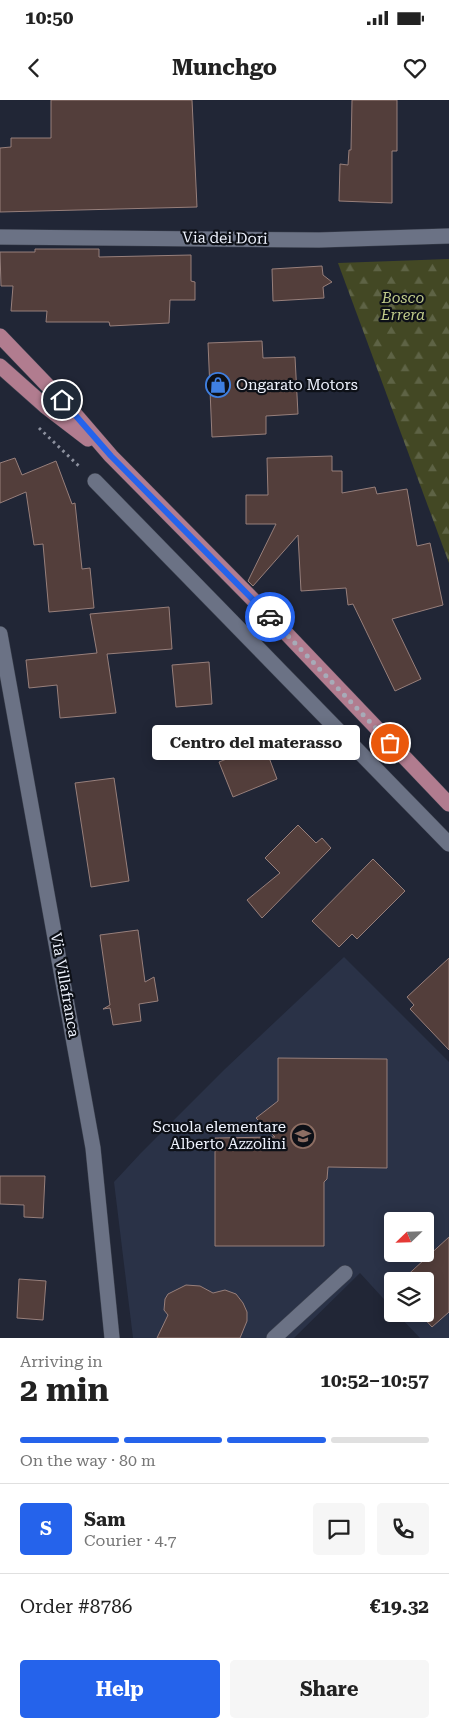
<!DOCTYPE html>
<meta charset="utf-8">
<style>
:root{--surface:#fff;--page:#f6f6f6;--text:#222;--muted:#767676;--line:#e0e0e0;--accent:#2563eb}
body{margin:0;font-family:"Roboto Serif",serif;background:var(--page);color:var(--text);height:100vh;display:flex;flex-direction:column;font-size:19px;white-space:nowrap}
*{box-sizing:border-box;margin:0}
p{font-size:16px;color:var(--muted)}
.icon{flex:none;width:28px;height:28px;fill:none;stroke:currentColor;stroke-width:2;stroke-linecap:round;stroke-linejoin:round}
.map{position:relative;height:1238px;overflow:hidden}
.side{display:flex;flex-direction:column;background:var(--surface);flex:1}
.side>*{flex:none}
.needle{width:32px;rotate:247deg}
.controls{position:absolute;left:384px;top:1112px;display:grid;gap:10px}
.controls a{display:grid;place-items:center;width:50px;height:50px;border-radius:5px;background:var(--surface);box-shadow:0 2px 12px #0003;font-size:25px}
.pin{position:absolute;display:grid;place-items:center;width:42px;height:42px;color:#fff;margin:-21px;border:2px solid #fff;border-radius:50%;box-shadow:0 1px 5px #0007}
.courier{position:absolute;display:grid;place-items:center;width:50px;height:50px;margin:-25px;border:4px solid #2563eb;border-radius:50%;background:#fff;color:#222;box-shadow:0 1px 6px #0007}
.bubble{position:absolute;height:35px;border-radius:5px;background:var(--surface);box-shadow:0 2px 12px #0003;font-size:16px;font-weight:700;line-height:35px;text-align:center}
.head em{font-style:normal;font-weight:700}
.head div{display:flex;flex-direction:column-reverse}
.head{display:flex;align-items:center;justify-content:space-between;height:85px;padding:0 20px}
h1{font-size:32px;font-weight:700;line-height:38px}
.bar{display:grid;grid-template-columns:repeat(4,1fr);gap:8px 5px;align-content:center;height:60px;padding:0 20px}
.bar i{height:6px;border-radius:4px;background:var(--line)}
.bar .on{background:var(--accent)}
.bar p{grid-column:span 4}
.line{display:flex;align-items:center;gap:12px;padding:0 20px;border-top:1px solid var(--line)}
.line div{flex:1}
.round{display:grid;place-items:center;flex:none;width:52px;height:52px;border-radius:5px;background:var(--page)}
.primary-button{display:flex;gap:10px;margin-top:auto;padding:10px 20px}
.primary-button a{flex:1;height:58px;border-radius:5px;background:var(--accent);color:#fff;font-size:20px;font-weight:700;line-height:58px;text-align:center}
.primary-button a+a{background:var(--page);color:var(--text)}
.status{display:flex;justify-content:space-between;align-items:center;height:35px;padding:0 25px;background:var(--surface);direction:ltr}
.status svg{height:14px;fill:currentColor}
header{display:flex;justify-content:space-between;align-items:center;height:65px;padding:0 20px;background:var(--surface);font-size:22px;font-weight:700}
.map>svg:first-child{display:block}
.built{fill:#2a3247;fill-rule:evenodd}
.forest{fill:url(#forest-firs)}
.building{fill:#533e3b;stroke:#977f7b}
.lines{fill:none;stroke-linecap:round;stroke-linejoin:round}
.minor-casing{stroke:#3c414e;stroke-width:16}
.major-casing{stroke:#3c414e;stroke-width:16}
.path{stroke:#8d919f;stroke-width:3;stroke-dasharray:2.5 4;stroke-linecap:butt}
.minor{stroke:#6b7285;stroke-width:15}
.major{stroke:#b17c8f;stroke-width:15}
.done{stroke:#a7abb8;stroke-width:5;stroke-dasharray:0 9}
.route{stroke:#2563eb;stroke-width:6}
.labels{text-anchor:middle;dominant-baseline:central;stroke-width:4.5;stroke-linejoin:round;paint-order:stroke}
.street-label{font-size:15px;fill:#eff3fe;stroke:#0d1017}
.park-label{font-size:15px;font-style:italic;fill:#bfca89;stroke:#0d1017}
.poi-label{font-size:15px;fill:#eff3fe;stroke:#0d1017;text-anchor:start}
</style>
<div class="status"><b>10:50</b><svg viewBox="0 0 49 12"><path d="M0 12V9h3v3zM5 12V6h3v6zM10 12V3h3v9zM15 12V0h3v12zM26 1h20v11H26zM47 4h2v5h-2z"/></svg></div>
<header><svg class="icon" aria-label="back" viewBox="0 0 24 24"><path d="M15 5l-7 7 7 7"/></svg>Munchgo<svg class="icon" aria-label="heart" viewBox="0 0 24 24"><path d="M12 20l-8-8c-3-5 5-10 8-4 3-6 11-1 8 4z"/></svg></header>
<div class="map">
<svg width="449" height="1238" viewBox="0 0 449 1238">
<defs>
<pattern id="forest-firs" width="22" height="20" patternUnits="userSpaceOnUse" patternTransform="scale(1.25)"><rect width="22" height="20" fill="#434824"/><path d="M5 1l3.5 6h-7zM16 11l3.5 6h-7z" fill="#5e6345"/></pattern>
</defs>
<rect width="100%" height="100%" fill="#212636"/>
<!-- built -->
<path class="built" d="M344,857L449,962V1238H420L397,1214H425V1181H392V1208L360,1173L294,1238H133L114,1082L140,1054L225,969ZM392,1121H425V1154H392Z"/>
<!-- forest -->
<path class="forest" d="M449,159V463L338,163Z"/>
<!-- building -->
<path class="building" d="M51,0H192L197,107L0,112V48L11,47V38H51Z
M352,0H397V51H392V103L339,101L340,64L348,65L349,50H351Z
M35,149H99V157L191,155V181L195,182V200H170L169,223L110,226L109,222H46L47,211H11L13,186H1L0,152H35Z
M322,166L323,175L332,182L323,187L324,198L273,201L272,169Z
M262,241L263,258L295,257L298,314L266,316V334L212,337L208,243Z
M332,356V371H342V393L375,387L377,394L407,389L417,446L430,443L443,505L392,519L421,579L395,591L353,504L348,505L346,488L301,491L298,435L253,486L248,481L276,424H246V395H268L267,358Z
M15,358L22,375L56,361L72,404L75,403L82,469L90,468L94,508L49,512L43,444L34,445L26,392L0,403V363Z
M169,507L172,549L107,554L116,613L60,618L57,585L29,588L26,560L97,553L90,514Z
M209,562L212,604L176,607L172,565Z
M264,644L277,679L233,697L219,662Z
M114,678L129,781L91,787L75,683Z
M298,725L316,743L322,738L331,748L262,818L247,800L280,773L265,758Z
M373,759L405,791L357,839L352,834L339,847L312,821Z
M138,830L145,882L154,877L158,901L139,904L141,921L113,925L110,908L103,909L110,905L100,835Z
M449,858V950L410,909L414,905L407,897Z
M278,958L387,959V1068L328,1067L327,1079L324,1082V1146H215V1038L275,1037L256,1018L278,1001Z
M0,1076H45L43,1118L24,1117V1105L0,1104Z
M449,1137V1212L432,1227L420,1214H425V1181H401Z
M19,1179L46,1181L43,1220L17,1218Z
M186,1185L200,1186L213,1193L225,1190L236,1194L243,1203L247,1212V1221L240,1238H157L168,1215L164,1210L165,1199L168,1194Z"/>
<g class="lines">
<defs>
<path id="minor" d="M0,137L319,140L449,136
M95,381L449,744
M0,534L93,1048L112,1238
M274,1238L345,1173"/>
<path id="major" d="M0,236L73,312L111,356L284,531L449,704
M0,266L45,306L88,339"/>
</defs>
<!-- minor casing -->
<use href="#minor" class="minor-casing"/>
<!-- major casing -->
<use href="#major" class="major-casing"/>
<!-- path -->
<path class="path" d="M39,328L81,368"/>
<!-- minor -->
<use href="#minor" class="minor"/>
<!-- major -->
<use href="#major" class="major"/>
</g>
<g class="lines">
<!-- done -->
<path class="done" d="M270,517L390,643"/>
<!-- route -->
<path class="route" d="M62,300L111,356L270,517"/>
</g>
<!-- icons -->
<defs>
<symbol id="shop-ring" viewBox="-11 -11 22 22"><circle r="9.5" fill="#0d1017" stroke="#3f7fe0" stroke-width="1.5"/><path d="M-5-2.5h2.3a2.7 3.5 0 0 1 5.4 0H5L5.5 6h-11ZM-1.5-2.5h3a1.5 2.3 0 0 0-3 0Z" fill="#3f7fe0"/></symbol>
<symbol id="school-ring" viewBox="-11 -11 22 22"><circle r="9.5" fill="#0d1017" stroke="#8d6e63" stroke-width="1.5"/><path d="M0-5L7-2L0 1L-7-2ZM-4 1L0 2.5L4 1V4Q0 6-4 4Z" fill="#8d6e63"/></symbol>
</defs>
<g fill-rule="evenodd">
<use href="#shop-ring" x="204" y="271" width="28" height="28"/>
<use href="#school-ring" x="289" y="1022" width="28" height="28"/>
</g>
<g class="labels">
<!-- street labels -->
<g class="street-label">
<text transform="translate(225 138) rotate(1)">Via dei Dori</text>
<text transform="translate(65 885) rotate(80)">Via Villafranca</text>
</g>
<!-- park labels -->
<g class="park-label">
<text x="403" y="198">Bosco<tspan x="403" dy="17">Errera</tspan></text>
</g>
<!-- poi labels -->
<g class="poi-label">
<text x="236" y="285">Ongarato Motors</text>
<text x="286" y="1027" text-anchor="end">Scuola elementare<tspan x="286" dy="17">Alberto Azzolini</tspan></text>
</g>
</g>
</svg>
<div class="controls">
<a><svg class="needle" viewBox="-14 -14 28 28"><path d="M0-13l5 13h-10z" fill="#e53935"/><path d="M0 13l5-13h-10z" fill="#767676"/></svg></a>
<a><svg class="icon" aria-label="layers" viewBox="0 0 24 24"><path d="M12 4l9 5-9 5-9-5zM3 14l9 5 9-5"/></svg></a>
</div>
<div class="pin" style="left:390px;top:643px;background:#ea580c"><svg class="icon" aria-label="bag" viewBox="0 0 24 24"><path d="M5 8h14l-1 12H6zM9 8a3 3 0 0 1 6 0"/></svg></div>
<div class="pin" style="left:62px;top:300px;background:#1f2937"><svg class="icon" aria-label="home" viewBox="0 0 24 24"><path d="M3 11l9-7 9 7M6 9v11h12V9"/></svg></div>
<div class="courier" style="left:270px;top:517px"><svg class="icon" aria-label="car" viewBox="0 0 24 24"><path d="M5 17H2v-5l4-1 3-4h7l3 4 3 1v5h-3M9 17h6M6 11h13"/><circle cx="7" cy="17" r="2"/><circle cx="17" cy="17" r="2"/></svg></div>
<div class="bubble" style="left:152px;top:625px;width:208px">Centro del materasso</div>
</div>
<section class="side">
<div class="head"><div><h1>2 min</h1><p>Arriving in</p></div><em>10:52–10:57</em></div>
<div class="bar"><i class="on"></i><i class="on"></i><i class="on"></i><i></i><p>On the way · 80 m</p></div>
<div class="line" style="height:90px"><b class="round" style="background:var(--accent);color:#fff">S</b><div><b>Sam</b><p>Courier · 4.7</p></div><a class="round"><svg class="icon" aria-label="chat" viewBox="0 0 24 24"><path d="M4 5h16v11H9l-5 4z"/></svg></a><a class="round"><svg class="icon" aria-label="phone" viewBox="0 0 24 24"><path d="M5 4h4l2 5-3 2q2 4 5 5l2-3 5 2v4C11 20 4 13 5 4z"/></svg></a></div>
<div class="line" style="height:65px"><div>Order #8786</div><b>€19.32</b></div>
<div class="primary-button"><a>Help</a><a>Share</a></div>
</section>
